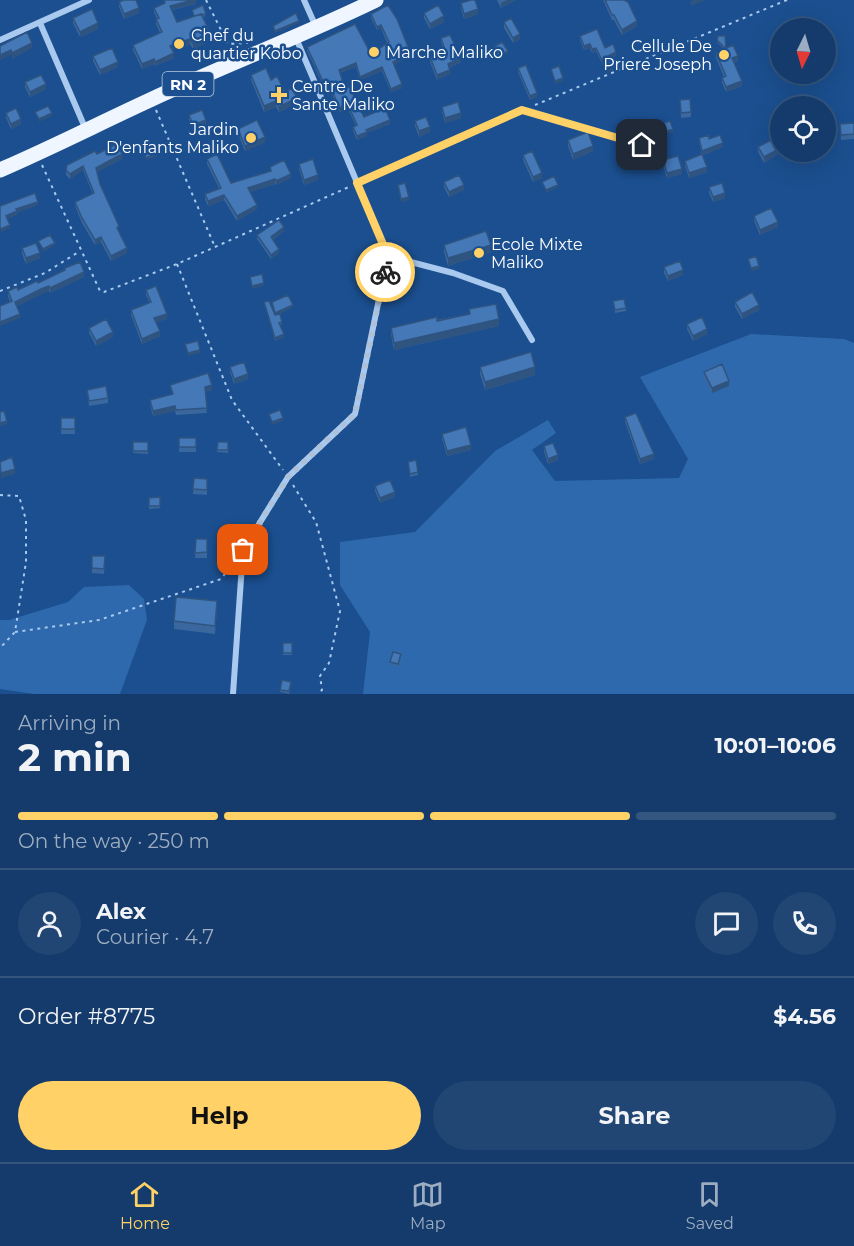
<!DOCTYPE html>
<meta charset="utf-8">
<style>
:root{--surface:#143b6b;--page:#214673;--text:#f1f3f6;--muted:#9dadc1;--line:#33557e;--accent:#ffd166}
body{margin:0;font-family:Montserrat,sans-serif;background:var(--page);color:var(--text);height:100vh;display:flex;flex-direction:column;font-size:22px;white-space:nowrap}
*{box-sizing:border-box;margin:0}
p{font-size:20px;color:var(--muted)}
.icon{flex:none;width:33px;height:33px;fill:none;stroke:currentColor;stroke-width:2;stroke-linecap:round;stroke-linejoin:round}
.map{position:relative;height:694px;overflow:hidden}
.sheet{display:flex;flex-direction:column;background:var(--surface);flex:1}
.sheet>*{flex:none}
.needle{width:39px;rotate:185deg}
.tools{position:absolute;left:770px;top:18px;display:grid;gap:12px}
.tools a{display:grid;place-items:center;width:66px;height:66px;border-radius:50%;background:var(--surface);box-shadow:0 6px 24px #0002,0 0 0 2px var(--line);font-size:30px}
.pin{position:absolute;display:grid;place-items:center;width:51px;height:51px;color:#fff;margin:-26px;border-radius:12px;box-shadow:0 3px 9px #0006}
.courier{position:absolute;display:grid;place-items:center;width:60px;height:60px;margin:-30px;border:4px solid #ffd166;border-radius:50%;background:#fff;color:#222;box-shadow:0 2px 8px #0007}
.headline em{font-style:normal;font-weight:700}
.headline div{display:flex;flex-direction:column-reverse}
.headline{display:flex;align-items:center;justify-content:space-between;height:102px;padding:0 18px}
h1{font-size:39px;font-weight:700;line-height:45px}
.bar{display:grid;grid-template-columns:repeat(4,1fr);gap:9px 6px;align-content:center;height:72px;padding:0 18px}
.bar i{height:8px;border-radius:4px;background:var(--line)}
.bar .active{background:var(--accent)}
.bar p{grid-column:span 4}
.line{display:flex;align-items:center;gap:15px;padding:0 18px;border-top:2px solid var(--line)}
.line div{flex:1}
.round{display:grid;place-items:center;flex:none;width:63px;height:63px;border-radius:32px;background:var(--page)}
.action{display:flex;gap:12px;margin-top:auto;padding:12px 18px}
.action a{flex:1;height:69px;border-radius:36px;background:var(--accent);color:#111;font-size:24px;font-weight:700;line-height:69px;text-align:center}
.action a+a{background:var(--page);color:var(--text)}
.tabs{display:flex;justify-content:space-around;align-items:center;height:84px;border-top:2px solid var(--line);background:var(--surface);font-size:16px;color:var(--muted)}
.tabs a{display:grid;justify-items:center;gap:3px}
.tabs .active{color:var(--accent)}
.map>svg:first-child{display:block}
.green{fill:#2e69ad}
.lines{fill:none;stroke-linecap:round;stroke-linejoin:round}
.path{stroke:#a9c9ee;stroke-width:2;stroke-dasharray:3 4.5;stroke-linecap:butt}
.minor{stroke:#a9c9ee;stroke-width:6}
.primary{stroke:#f0f6ff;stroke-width:15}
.wall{fill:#3a679d}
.shaded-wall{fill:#305480}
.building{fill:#4478b7;stroke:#305480;stroke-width:1.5}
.done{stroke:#afc1d8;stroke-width:6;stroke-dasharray:0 10.8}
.route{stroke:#ffd166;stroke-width:8}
.poi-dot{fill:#ffd166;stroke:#1b4f8f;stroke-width:2}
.labels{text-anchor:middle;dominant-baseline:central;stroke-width:5;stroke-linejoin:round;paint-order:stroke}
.shield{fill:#1b4f8f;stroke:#bbcadd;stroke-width:1.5}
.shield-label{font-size:15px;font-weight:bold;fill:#fff}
.poi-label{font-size:16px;fill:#fff;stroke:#1b4f8f;text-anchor:start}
</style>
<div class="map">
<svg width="854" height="694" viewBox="0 0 854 694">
<rect width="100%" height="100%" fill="#1b4f8f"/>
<!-- green -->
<path class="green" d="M751,334L844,339L854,343V694H363L370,632L340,585V542L415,532L495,451L548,420L556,433L532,450L555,481L679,478L688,459L640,377Z
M129,585L144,599L147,620L120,694H34L0,689V620H9L68,602L84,587Z"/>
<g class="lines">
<!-- path -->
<path class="path" d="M206,0L228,44L248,43
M535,105L787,0
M156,110L215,247
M42,165L100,291L104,292L177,264L351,186
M177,264L232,400L283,470
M0,291L45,273L80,251
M293,485L316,522L340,611L329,663L320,676L322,690L318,694
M0,495L19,496L26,520V562L15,632L0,648
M15,632L99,620L221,579L234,562"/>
<!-- minor -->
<path class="minor" d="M304,0L316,27
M40,23L86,130
M0,40L89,0
M357,183L522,110L642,145
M388,256L453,273L503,291L532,340
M233,694L243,550L288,477L355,414L388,256L296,38"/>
<!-- primary -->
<path class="primary" d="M0,170C51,148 100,123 150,100C225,65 302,36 376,0"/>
</g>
<!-- wall -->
<path class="wall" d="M164,0H196V4L172,10L177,22L194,17L192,10L206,16L203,17L212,40L193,49L190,44L172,50L174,58L155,66L154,64L142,69L133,50V45L160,33L156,24V19H157L154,12V8L164,3Z
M497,0H516L501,8Z
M603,0H624L637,26L622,35L614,20H612Z
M119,2L139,13L124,19L119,7Z
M461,3L478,14L464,19L461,8Z
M424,13L444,22L430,29L424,18Z
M371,14L410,55L394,65L402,88L391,92L382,71L360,80L356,67L340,73L345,88L355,97L364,117L390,124L367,133V136L357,140L353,131V127L356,126L348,109L339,112L332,94L328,95L307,51V47L371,54L387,43L381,28L377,30L371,18Z
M73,18L98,29L80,37L73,23Z
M504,22L520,39L513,43L504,28Z
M580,36L605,48L616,56L609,59L613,70L607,73L596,51L592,53L590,48L584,50L580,40Z
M441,38L461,62L449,68L450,74L437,80L430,62V57L445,54L441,42Z
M717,40L738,61L734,63L742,86L726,92L722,83V78L724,77L716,58V53L724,49L717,42Z
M93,56L118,67L100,75L93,61Z
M518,68L537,97L530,100L518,72Z
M251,75L271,80L297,103L279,112L276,107L264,112L251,80Z
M25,82L46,89L30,97L25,87Z
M680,105L691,112V117L681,118Z
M442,107L461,118L445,123L442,112Z
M6,113L21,124L11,129L6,118Z
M189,115L206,126L193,130L189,120Z
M415,121L430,132L419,137L415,126Z
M854,123V139L841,140L840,124Z
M238,129L265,142L245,151L238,134Z
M699,138L709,139L723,147L703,155L707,172L689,178L685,166V161L702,155L699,142Z
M568,140L593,151L573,160L568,146Z
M758,147L777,155L764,163L758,152Z
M97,154L122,159L97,172L100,184L127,253L111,261L101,242L95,245L82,223L75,206V202L93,194L83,170L70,179L66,175V170Z
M523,155L542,178L533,182L523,160Z
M207,159L231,183L270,171V167L291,178L276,185L275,184L250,192L257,209L237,221L224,200L208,206L205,199V194L219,188L207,164Z
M663,160L682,174L667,178L663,165Z
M299,164L318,180L304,185L299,169Z
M444,182L464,190L449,197L444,187Z
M709,187L725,198L713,202L709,193Z
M754,216L778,227L760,235L754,221Z
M284,231L273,240L279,253L271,259L257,239V235Z
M444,245L491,252L448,266L444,252Z
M22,248L40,258L26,264L22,254Z
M664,267L683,275L668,281L664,273Z
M65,268L84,277L50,293L49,291L41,294L17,306L20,318L10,302L8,296V291L18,290L38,283L65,270Z
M146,290L167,319L156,322L160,336L142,344L131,315V310L150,303L146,295Z
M613,301L626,308V311L615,313Z
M264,302L274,313L272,302L293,307L279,314L282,324L280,325L284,337L275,341Z
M735,302L759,310L742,319L735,307Z
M469,309L499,326L394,350L391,335V328L469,314Z
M687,324L707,334L693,341L687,329Z
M89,328L113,337L96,346L89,333Z
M230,367L248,379L234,384L230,372Z
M480,367L535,375L485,390L480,374Z
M704,372L729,386L712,393L704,377Z
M170,385L212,390L205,392L207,413L176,415L175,411L153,416L150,405V400L172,394Z
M87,390L108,398V403L89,406Z
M625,417L654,459L640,464L625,422Z
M61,418H75V434H61Z
M442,434L471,450L447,456L442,439Z
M179,438H196V452H179Z
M133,442H148V454L133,453Z
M218,442H228V453L217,452Z
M544,446L558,460L548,464L544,452Z
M408,462L418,472V475L410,477Z
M194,478L207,479V495L193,494Z
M375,486L395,497L380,503L375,491Z
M160,497V508L149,509V498Z
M196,539H207V558H195Z
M92,556H105L104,574L92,573Z
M217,609L215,634L174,629V621Z
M283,643H292V655H283Z
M401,657L398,667L390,665V662Z
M291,685L289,694L280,692V690Z"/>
<!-- shaded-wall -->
<path class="shaded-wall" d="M193,0H196V4L170,10V6Z
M507,0H516L501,8V3Z
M693,0H705L691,6V1Z
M139,8V13L124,19V14Z
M478,9V14L464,19V14Z
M444,16V22L430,29V24Z
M299,21V23L275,33V31Z
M637,21V26L622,35V30Z
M98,23V29L80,37V32Z
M381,25V28L377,30V27Z
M520,34V39L513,43V38Z
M212,36V40L193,49V44Z
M190,39V44L170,50V46Z
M32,43V48L12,59V53Z
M590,44V48L584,50V46Z
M596,48V51L592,53V49Z
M11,50V55L0,60V55Z
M508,51V53L498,59V57Z
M410,52V55L393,66V62Z
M616,52V56L608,60V56Z
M174,53V58L155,66V62Z
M738,56V61L732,63V58Z
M461,58V62L448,68V64Z
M154,59V64L142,69V64Z
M118,62V67L100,75V70Z
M356,63V67L339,73V70Z
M382,67V71L360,80V77Z
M613,67V70L607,73V70Z
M450,70V74L437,80V75Z
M563,78V81L555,84V81Z
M742,81V86L726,92V87Z
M46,84V89L30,97V92Z
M402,84V88L391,92V89Z
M332,90V94L328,95V92Z
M537,93V97L530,100V96Z
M297,98V103L279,112V107Z
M276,101V107L264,112V106Z
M348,105V109L339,112V108Z
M52,113V116L39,122V119Z
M461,113V118L445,123V118Z
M21,119V124L11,129V124Z
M206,120V126L193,130V125Z
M390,120V124L367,133V136L357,140V136L366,130Z
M430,127V132L419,137V131Z
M673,129V132L659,136V134Z
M265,137V142L245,151V146Z
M723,143V147L702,155V151Z
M593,146V151L573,160V154Z
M777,150V155L764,163V157Z
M157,153V156L146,160V158Z
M122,154V159L96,173V168Z
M83,166V170L70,179V174Z
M707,167V172L689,178V173Z
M682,169V174L667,178V173Z
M542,173V178L533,182V177Z
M291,174V178L276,185V181Z
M318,175V180L304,185V180Z
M275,179V184L248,193V188Z
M464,185V190L449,197V192Z
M558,185V187L546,193V190Z
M725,193V198L713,202V197Z
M224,195V200L208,206V201Z
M409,197V200L401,202V199Z
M38,202V205L17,213V215L6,220V216L16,209Z
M257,205V209L237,221V216Z
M778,222V227L760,235V230Z
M10,225V228L1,232V229Z
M284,227V231L271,241V237Z
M101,237V242L95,245V240Z
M55,243V245L43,252V249Z
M491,245V252L448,266V258Z
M127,248V253L111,261V256Z
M279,249V253L271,259V255Z
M40,253V258L26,264V258Z
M759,266V269L751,271V268Z
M683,270V275L668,281V276Z
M84,272V277L50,293V288Z
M264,283V286L252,289V286Z
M49,286V291L15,307V302Z
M293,305V307L275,316V313Z
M759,305V310L742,319V314Z
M20,314V318L0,326V322Z
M167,314V319L154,323V318Z
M499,319V326L394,350V343Z
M707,329V334L693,341V336Z
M160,331V336L142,344V339Z
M113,332V337L96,346V341Z
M284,334V337L275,341V338Z
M200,350V353L188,356V353Z
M535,367V375L485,390V382Z
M248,374V379L234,384V379Z
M729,381V386L712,393V388Z
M212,385V390L205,392V387Z
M175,406V411L153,416V411Z
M283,418V421L272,425V422Z
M7,421V424L0,426V423Z
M471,445V450L447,456V451Z
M654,454V459L640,464V459Z
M558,455V460L548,464V459Z
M15,469V474L1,478V473Z
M395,492V497L380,503V498Z
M217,601V609L215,634V626Z"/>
<!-- building -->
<path class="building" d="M124,0H136L139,8L124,14L119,2Z
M164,0H193L170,6L177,22L201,14L212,36L193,44L190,39L170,46L174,53L155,62L154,59L142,64L133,45L162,32L156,19L159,18L154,8L165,3Z
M471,0H475L478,9L464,14L461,3Z
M605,0H624L628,2L637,21L622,30L614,15H612Z
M203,5L206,14L194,16L192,10Z
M388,5L397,19L410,52L393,62L402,84L391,89L382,67L360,77L356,63L339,70L345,88L352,86L355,93L353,94L364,117L385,108L390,120L366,130L367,132L357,136L353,127L357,125L348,105L339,108L332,90L328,92L307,47L355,24L371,54L389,42L381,25L377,27L371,14Z
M438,5L444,16L430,24L424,13Z
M92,9L98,23L80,32L73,18Z
M296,13L299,21L275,31L273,26Z
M511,18L520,34L513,38L504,22Z
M597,29L605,48L613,44L616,52L608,56L613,67L607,70L596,48L592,49L590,44L584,46L580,36Z
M27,32L32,43L12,53L11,50L0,55V46Z
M450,35L461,58L448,64L450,70L437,75L430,57L446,53L441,38Z
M718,36H725L726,49L717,40Z
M502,42L508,51L498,57L492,48Z
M733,45L738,56L732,58L742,81L726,87L722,78L726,76L716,53Z
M112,48L118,62L100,70L93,56Z
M526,65L537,93L530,96L518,68Z
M559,66L563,78L555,81L551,69Z
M266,68L271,80L277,76L285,92L292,88L297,98L279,107L276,101L264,106L251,75Z
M41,75L46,84L30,92L25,82Z
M690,99L691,112L681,113L680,100Z
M458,102L461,113L445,118L442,107Z
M48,106L52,113L39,119L35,112Z
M16,108L21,119L11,124L6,113Z
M202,110L206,120L193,125L189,115Z
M426,117L430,127L419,131L415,121Z
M257,120L265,137L245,146L238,129Z
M670,121L673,129L659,134L656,126Z
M854,123V134L841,135L840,124Z
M588,132L593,146L573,154L568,140Z
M709,135V139L720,135L723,143L702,151L699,138Z
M146,139L157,153L146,158L141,145L142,140Z
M771,140L777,150L764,157L758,147Z
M117,144L122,154L96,168L100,184L119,226L117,228L127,248L111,256L101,237L95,240L82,218L75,202L94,193L83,166L70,174L66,170L67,165L95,151L97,154Z
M532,151L542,173L533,177L523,155Z
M217,154L231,183L271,171L270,167L284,160L291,174L276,181L275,179L248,188L257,205L237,216L224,195L208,201L205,194L221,188L207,159Z
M702,154L707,167L689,173L685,161Z
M678,156L682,169L667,173L663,160Z
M313,159L318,175L304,180L299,164Z
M459,175L464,185L449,192L444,182Z
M554,176L558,185L546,190L542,182Z
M405,183L409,197L401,199L398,185Z
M722,183L725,193L713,197L709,187Z
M35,193L38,202L16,209L17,211L6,216L10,225L1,229L0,227V206Z
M771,208L778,222L760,230L754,216Z
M279,220L284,227L271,237L279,249L271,255L257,235Z
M486,231L491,245L448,258L444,245Z
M50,235L55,243L43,249L38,241Z
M36,243L40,253L26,258L22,248Z
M756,256L759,266L751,268L748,259Z
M680,261L683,270L668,276L664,267Z
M80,262L84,272L50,288L49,286L41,289L15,302L20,314L0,322V306L12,301L8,291L17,287L18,290L37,281L38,283L65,270V268Z
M262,274L264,283L252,286L250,277Z
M156,286L167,314L154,318L160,331L142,339L131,310L151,302L146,290Z
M752,292L759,305L742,314L735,302Z
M288,295L293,305L275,313L272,302Z
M624,299L626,308L615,310L613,301Z
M269,301L275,315L280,314L282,322L279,323L284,334L275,338L264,302Z
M496,304L499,319L394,343L391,328L437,317V321L470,314L469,309Z
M702,317L707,329L693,336L687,324Z
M106,319L113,332L96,341L89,328Z
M198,341L200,350L188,353L185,344Z
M531,352L535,367L485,382L480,367Z
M244,362L248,374L234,379L230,367Z
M722,364L729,381L712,388L704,372Z
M208,373L212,385L205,387L207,408L176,410L175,406L153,411L150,400L173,394L170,385Z
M106,386L108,398L89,401L87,390Z
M280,410L283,418L272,422L269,414Z
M4,411L7,421L0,423V412Z
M636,413L654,454L640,459L625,417Z
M61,418H75V429H61Z
M466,427L471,445L447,451L442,434Z
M179,438H196V447H179Z
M133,442H148V451H133Z
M218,442H228V450H217Z
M553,443L558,455L548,459L544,446Z
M12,457L15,469L1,473L0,462Z
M416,460L418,472L410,474L408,462Z
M194,478L207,479V490L193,489Z
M390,480L395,492L380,498L375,486Z
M160,497V506H149V498Z
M196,539H207V552L195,553Z
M92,556H105L104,569L92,568Z
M176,597L217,601L215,626L174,621Z
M283,643H292V653H283Z
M393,652L401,654L398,664L390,662Z
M282,680L291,682L289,691L280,690Z"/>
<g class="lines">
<!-- done -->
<path class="done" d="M243,550L288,477L355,414L385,272"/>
<!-- route -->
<path class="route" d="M385,272L388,256L357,183L522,110L642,145"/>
</g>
<!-- markers -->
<g class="poi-dot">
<circle cx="179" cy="44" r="6"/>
<circle cx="374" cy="52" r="6"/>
<circle cx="724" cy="55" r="6"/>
<path d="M276 86h6v6h6v6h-6v6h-6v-6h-6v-6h6z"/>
<circle cx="251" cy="138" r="6"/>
<circle cx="479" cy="253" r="6"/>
</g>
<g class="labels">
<!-- shield labels -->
<rect class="shield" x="162.5" y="72" width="51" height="24" rx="4.5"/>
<g class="shield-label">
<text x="188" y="84">RN 2</text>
</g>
<!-- poi labels -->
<g class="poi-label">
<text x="191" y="35">Chef du<tspan x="191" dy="18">quartier Kobo</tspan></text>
<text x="712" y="46" text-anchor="end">Cellule De<tspan x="712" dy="18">Priere Joseph</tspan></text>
<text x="386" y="52">Marche Maliko</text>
<text x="292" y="86">Centre De<tspan x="292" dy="18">Sante Maliko</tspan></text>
<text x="239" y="129" text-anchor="end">Jardin<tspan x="239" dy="18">D'enfants Maliko</tspan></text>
<text x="491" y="244">Ecole Mixte<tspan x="491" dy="18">Maliko</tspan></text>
</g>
</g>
</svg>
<div class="tools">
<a><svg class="needle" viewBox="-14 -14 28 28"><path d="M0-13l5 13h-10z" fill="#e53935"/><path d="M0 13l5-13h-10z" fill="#9dadc1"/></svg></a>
<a><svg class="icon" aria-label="locate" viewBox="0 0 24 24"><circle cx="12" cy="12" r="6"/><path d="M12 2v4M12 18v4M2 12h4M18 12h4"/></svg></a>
</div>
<div class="pin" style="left:243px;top:550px;background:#ea580c"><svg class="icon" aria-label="bag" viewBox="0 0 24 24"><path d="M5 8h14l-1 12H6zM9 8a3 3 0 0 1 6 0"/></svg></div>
<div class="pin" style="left:642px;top:145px;background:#1f2937"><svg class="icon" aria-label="home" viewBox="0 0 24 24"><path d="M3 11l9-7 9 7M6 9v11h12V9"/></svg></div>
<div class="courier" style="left:385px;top:272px"><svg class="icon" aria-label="bike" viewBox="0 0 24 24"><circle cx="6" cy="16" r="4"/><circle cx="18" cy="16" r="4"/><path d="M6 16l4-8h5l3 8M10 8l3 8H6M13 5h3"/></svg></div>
</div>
<section class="sheet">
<div class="headline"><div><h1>2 min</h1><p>Arriving in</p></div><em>10:01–10:06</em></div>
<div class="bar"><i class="active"></i><i class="active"></i><i class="active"></i><i></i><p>On the way · 250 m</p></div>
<div class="line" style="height:108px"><a class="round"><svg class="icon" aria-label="person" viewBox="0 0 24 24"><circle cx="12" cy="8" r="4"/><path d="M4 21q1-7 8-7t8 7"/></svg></a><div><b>Alex</b><p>Courier · 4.7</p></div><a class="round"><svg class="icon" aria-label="chat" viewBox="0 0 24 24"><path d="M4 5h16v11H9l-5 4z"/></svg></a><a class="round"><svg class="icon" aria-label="phone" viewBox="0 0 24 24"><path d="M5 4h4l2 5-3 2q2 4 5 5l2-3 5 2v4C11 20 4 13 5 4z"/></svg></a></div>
<div class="line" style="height:78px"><div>Order #8775</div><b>$4.56</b></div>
<div class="action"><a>Help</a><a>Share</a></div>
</section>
<nav class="tabs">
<a class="active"><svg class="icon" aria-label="home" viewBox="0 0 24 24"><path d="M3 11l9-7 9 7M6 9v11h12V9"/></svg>Home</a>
<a><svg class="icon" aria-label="map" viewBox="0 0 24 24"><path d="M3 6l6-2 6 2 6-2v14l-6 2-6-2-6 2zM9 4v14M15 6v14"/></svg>Map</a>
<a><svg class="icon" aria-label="saved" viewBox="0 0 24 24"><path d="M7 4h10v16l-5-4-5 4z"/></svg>Saved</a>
</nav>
